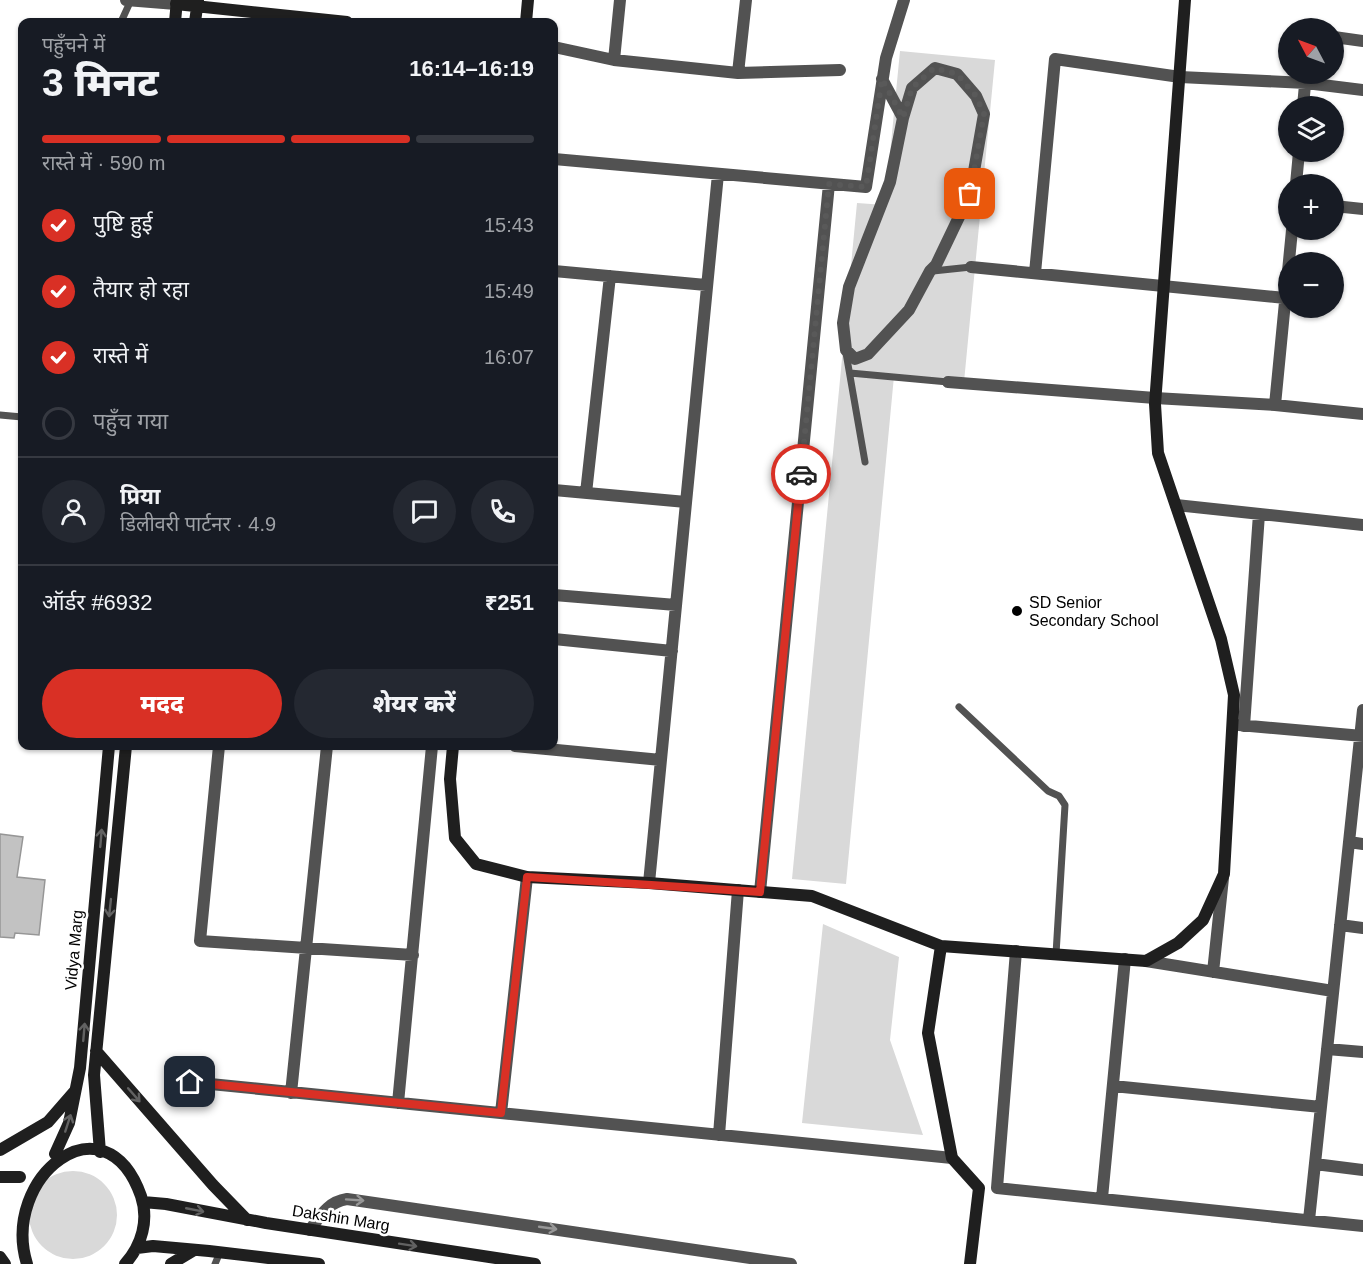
<!DOCTYPE html>
<html lang="hi">
<meta charset="utf-8">
<style>
:root{--surface:#171b24;--page:#242831;--text:#f1f3f6;--muted:#9ea1a6;--line:#363941;--accent:#d93025}
body{margin:0;font-family:Arial,"Noto Sans Devanagari",sans-serif;background:var(--page);color:var(--text);height:100vh;display:flex;flex-direction:column;font-size:22px;white-space:nowrap}
*{box-sizing:border-box;margin:0}
p{font-size:20px;color:var(--muted)}
.icon{flex:none;width:33px;height:33px;fill:none;stroke:currentColor;stroke-width:2;stroke-linecap:round;stroke-linejoin:round}
.map{position:relative;flex:1;overflow:hidden}
.panel{position:absolute;left:18px;top:18px;width:540px;height:732px;display:flex;flex-direction:column;background:var(--surface);border-radius:12px;box-shadow:0 2px 4px #0004}
.panel>*{flex:none}
.needle{width:39px;rotate:311deg}
.fabs{position:absolute;left:1278px;top:18px;display:grid;gap:12px}
.fabs a{display:grid;place-items:center;width:66px;height:66px;border-radius:50%;background:var(--surface);box-shadow:0 2px 4px #0004;font-size:30px}
.pin{position:absolute;display:grid;place-items:center;width:51px;height:51px;color:#fff;margin:-26px;border-radius:12px;box-shadow:0 3px 9px #0006}
.courier{position:absolute;display:grid;place-items:center;width:60px;height:60px;margin:-30px;border:4px solid #d93025;border-radius:50%;background:#fff;color:#222;box-shadow:0 2px 8px #0007}
.overview em{font-style:normal;font-weight:800}
.overview div{display:flex;flex-direction:column-reverse}
.overview{display:flex;align-items:center;justify-content:space-between;height:102px;padding:0 24px}
h1{font-size:39px;font-weight:800;line-height:45px}
.bar{display:grid;grid-template-columns:repeat(4,1fr);gap:9px 6px;align-content:center;height:72px;padding:0 24px}
.bar i{height:8px;border-radius:4px;background:var(--line)}
.bar .current{background:var(--accent)}
.bar p{grid-column:span 4}
.line{display:flex;align-items:center;gap:15px;padding:0 24px;border-top:2px solid var(--line)}
.line div{flex:1}
.round{display:grid;place-items:center;flex:none;width:63px;height:63px;border-radius:32px;background:var(--page)}
ol{padding:0 24px;list-style:none}
li{display:flex;align-items:center;gap:18px;height:66px}
li p{margin-inline-start:auto}
li .icon{padding:6px;border-radius:50%;background:var(--accent);color:#fff;stroke-width:4}
li:last-child{color:var(--muted)}
li i{width:33px;height:33px;border:3px solid var(--line);border-radius:50%}
.action{display:flex;gap:12px;margin-top:auto;padding:12px 24px}
.action a{flex:1;height:69px;border-radius:36px;background:var(--accent);color:#fff;font-size:24px;font-weight:800;line-height:69px;text-align:center}
.action a+a{background:var(--page);color:var(--text)}
.map>svg:first-child{display:block}
.green{fill:#d9d9d9}
.building{fill:#c2c2c2;stroke:#969696;stroke-width:1.5}
.lines{fill:none;stroke-linecap:round;stroke-linejoin:round}
.lane{stroke:#525252;stroke-width:7}
.street{stroke:#525252;stroke-width:12}
.secondary{stroke:#1f1f1f;stroke-width:12}
.oneway{stroke:#626262}
.oneway2{stroke:#979797}
.done{stroke:#595959;stroke-width:6;stroke-dasharray:0 10.8}
.route{stroke:#d93025;stroke-width:8}
.poi-dot{fill:#000;stroke:#fff;stroke-width:2}
.labels{text-anchor:middle;dominant-baseline:central;stroke-width:5;stroke-linejoin:round;paint-order:stroke}
.poi-label{font-size:16px;fill:#000;stroke:#fff;text-anchor:start}
.street-label{font-size:16px;fill:#000;stroke:#fff}
</style>
<div class="map">
<svg width="1363" height="1264" viewBox="0 0 1363 1264">
<rect width="100%" height="100%" fill="#fff"/>
<!-- green -->
<path class="green" d="M900,51L995,60L964,382L894,376L846,884L792,879L857,203L885,205Z
M823,924L899,957L890,1040L923,1135L802,1123Z
M29 1215a44 44 0 1 1 88 0a44 44 0 1 1-88 0Z"/>
<!-- building -->
<path class="building" d="M0,834L23,837L17,877L45,880L39,935L15,933L14,938L0,937Z"/>
<g class="lines">
<!-- lane -->
<path class="lane" d="M121,22L131,0
M933,271L971,267
M846,353L865,462
M850,373L948,382
M0,415L22,417
M959,707L1048,791L1059,796L1065,805L1056,954
M215,1264L220,1252"/>
<!-- street -->
<path class="street" d="M126,0L176,4
M620,0L614,60L738,73L746,0
M1334,37L1363,41
M554,47L614,60
M738,73L840,70
M882,79L903,118L890,182L849,287L843,323L846,350L855,359L868,354L909,310L930,271L936,265L970,194L984,114L976,96L957,74L935,68L912,88L903,118
M1303,106L1306,74
M554,159L866,187L886,58L904,0
M1296,184L1299,152
M1334,206L1363,209
M971,267L1285,298
M554,271L706,285
M1035,273L1055,59L1180,77L1306,83L1363,90
M948,382L1155,398L1275,405L1363,414
M1275,405L1292,230
M554,490L686,502
M586,493L610,276
M1176,505L1363,525
M554,595L676,605
M554,639L672,651
M1239,725L1363,736
M1244,726L1259,514
M219,746L200,941L413,955
M515,746L661,760
M1349,842L1363,844
M649,883L718,174
M760,892L829,184
M1340,925L1363,928
M1016,951L997,1188L1363,1226
M1146,961L1333,991
M1213,972L1223,878
M1327,1049L1363,1052
M170,1080L952,1158
M1113,1086L1321,1107
M291,1093L327,746
M398,1103L432,746
M501,1113L527,877
M719,1135L738,890
M1315,1164L1363,1170
M1102,1198L1125,959
M1309,1220L1363,710
M310,1230C321,1215 328,1202 347,1199L791,1264"/>
<!-- secondary -->
<path class="secondary" d="M176,4L347,22
M175,22L177,0
M195,22L198,0
M526,22L528,0
M453,746L450,779L455,838L476,864L527,877L649,883L812,896L941,946L1146,961L1178,943L1203,920L1224,874L1234,695L1221,639L1158,453L1155,404L1185,0
M941,946L928,1033L952,1158L979,1188L970,1264
M96,1051L213,1185L247,1220
M0,1150L48,1122L75,1091
M100,1152L94,1075L126,746
M55,1154L69,1123L80,1068L109,746
M0,1177H20
M143,1202L166,1204L266,1223L535,1264
M137,1248L153,1246L209,1251L319,1264
M0,1257L5,1264
M27,1264C0,1177 105,1094 141,1196C149,1220 142,1245 125,1264
M171,1264L194,1250"/>
</g>
<!-- one-way arrows -->
<defs><path id="oneway-shaft" d="M-6 0H5M1.5-3L5.5 0L1.5 3" fill="none" stroke-width="1.6" stroke-linecap="round" stroke-linejoin="round" transform="scale(1.5)"/></defs>
<g class="oneway">
<use href="#oneway-shaft" transform="translate(101 838) rotate(-85)"/>
<use href="#oneway-shaft" transform="translate(110 908) rotate(96)"/>
<use href="#oneway-shaft" transform="translate(84 1032) rotate(-85)"/>
<use href="#oneway-shaft" transform="translate(134 1095) rotate(49)"/>
<use href="#oneway-shaft" transform="translate(68 1123) rotate(-72)"/>
<use href="#oneway-shaft" transform="translate(195 1210) rotate(11)"/>
<use href="#oneway-shaft" transform="translate(408 1245) rotate(9)"/>
</g>
<g class="oneway2">
<use href="#oneway-shaft" transform="translate(355 1200) rotate(4)"/>
<use href="#oneway-shaft" transform="translate(548 1228) rotate(8)"/>
</g>
<g class="lines">
<!-- done -->
<path class="done" d="M801,474L829,184L866,187L882,79L903,118L912,88L934,68L957,74L976,96L984,114L970,194"/>
<!-- route -->
<path class="route" d="M190,1082L501,1113L527,877L760,892L801,474"/>
</g>
<!-- markers -->
<circle class="poi-dot" cx="1017" cy="611" r="6"/>
<g class="labels">
<!-- poi labels -->
<g class="poi-label">
<text x="1029" y="602">SD Senior<tspan x="1029" dy="18">Secondary School</tspan></text>
</g>
<!-- street labels -->
<g class="street-label">
<text transform="translate(74 950) rotate(-85)">Vidya Marg</text>
<text transform="translate(341 1218) rotate(9)">Dakshin Marg</text>
</g>
</g>
</svg>
<div class="fabs">
<a><svg class="needle" viewBox="-14 -14 28 28"><path d="M0-13l5 13h-10z" fill="#e53935"/><path d="M0 13l5-13h-10z" fill="#9ea1a6"/></svg></a>
<a><svg class="icon" aria-label="layers" viewBox="0 0 24 24"><path d="M12 4l9 5-9 5-9-5zM3 14l9 5 9-5"/></svg></a>
<a>+</a>
<a>−</a>
</div>
<div class="pin" style="left:970px;top:194px;background:#ea580c"><svg class="icon" aria-label="bag" viewBox="0 0 24 24"><path d="M5 8h14l-1 12H6zM9 8a3 3 0 0 1 6 0"/></svg></div>
<div class="pin" style="left:190px;top:1082px;background:#1f2937"><svg class="icon" aria-label="home" viewBox="0 0 24 24"><path d="M3 11l9-7 9 7M6 9v11h12V9"/></svg></div>
<div class="courier" style="left:801px;top:474px"><svg class="icon" aria-label="car" viewBox="0 0 24 24"><path d="M5 17H2v-5l4-1 3-4h7l3 4 3 1v5h-3M9 17h6M6 11h13"/><circle cx="7" cy="17" r="2"/><circle cx="17" cy="17" r="2"/></svg></div>
<section class="panel">
<div class="overview"><div><h1>3 मिनट</h1><p>पहुँचने में</p></div><em>16:14–16:19</em></div>
<div class="bar"><i class="current"></i><i class="current"></i><i class="current"></i><i></i><p>रास्ते में · 590 m</p></div>
<ol>
<li><svg class="icon" aria-label="check" viewBox="0 0 24 24"><path d="M5 12l5 5 9-10"/></svg>पुष्टि हुई<p>15:43</p></li>
<li><svg class="icon" aria-label="check" viewBox="0 0 24 24"><path d="M5 12l5 5 9-10"/></svg>तैयार हो रहा<p>15:49</p></li>
<li><svg class="icon" aria-label="check" viewBox="0 0 24 24"><path d="M5 12l5 5 9-10"/></svg>रास्ते में<p>16:07</p></li>
<li><i></i>पहुँच गया</li>
</ol>
<div class="line" style="height:108px"><a class="round"><svg class="icon" aria-label="person" viewBox="0 0 24 24"><circle cx="12" cy="8" r="4"/><path d="M4 21q1-7 8-7t8 7"/></svg></a><div><b>प्रिया</b><p>डिलीवरी पार्टनर · 4.9</p></div><a class="round"><svg class="icon" aria-label="chat" viewBox="0 0 24 24"><path d="M4 5h16v11H9l-5 4z"/></svg></a><a class="round"><svg class="icon" aria-label="phone" viewBox="0 0 24 24"><path d="M5 4h4l2 5-3 2q2 4 5 5l2-3 5 2v4C11 20 4 13 5 4z"/></svg></a></div>
<div class="line" style="height:78px"><div>ऑर्डर #6932</div><b>₹251</b></div>
<div class="action"><a>मदद</a><a>शेयर करें</a></div>
</section>
</div>
